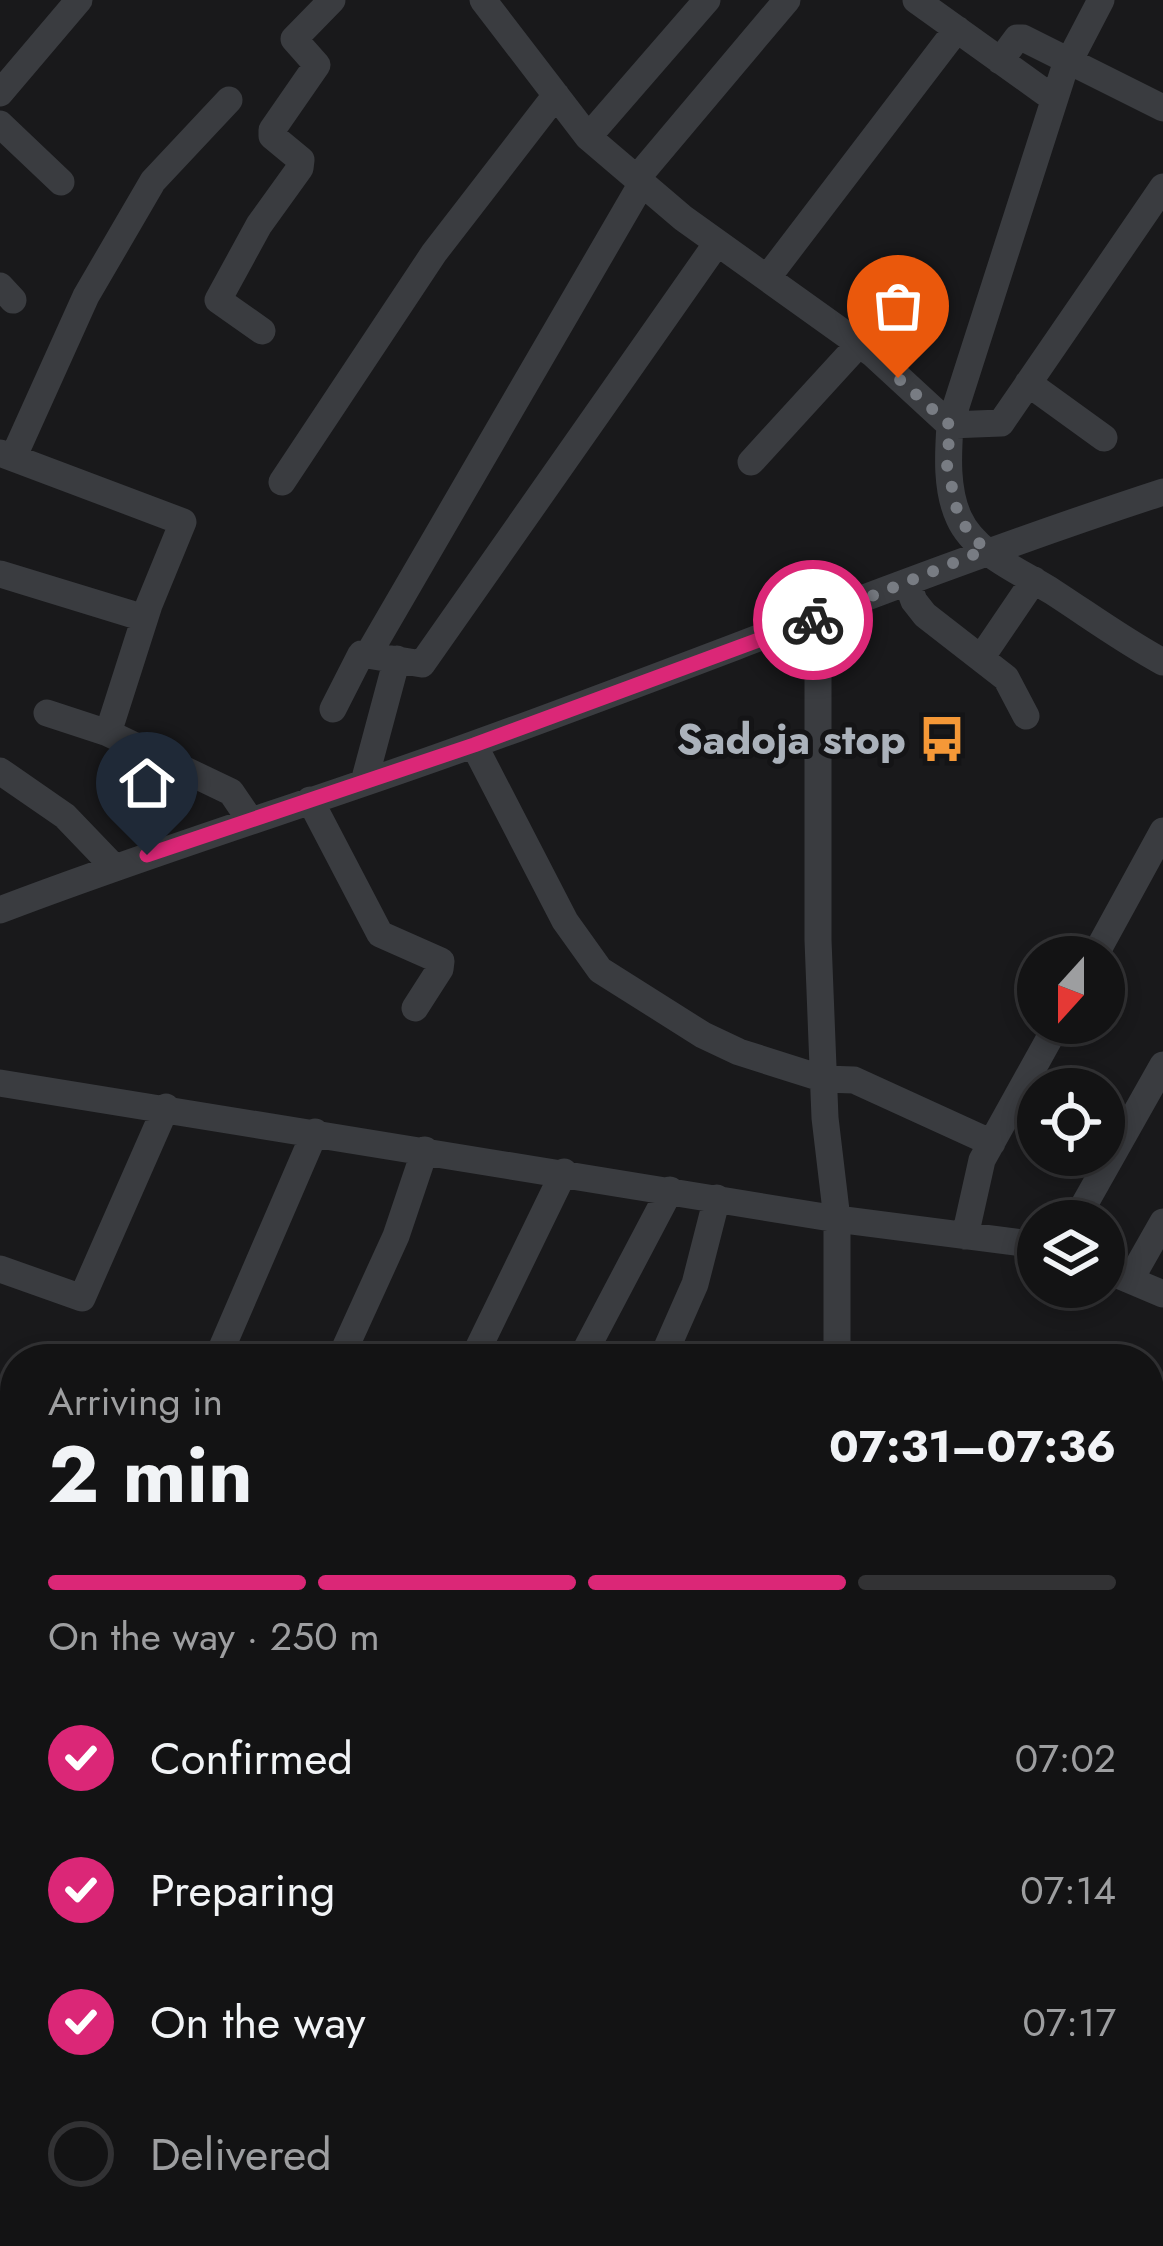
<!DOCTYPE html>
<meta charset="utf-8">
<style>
:root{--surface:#131314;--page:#202022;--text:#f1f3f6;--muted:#9d9ea0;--line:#323234;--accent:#db2777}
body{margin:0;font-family:Jost,sans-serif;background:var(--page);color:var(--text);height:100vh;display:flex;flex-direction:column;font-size:45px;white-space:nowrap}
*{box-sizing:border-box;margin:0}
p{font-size:39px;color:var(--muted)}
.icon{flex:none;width:66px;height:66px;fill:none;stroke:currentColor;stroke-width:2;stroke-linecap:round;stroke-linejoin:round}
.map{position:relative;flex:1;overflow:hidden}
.side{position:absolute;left:0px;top:1344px;width:1164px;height:903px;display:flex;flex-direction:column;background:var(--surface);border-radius:48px 48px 0 0;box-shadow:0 6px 18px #0003,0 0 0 3px var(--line)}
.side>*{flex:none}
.needle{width:78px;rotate:201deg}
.tools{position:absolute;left:1017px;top:936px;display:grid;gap:24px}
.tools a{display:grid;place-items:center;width:108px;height:108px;border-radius:50%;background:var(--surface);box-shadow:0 6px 18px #0003,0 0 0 3px var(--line);font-size:60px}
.pin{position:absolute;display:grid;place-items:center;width:102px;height:102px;color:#fff;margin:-123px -51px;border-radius:50% 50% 50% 0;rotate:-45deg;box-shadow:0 0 12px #0007}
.pin .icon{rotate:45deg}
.courier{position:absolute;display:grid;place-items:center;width:120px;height:120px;margin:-60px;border:9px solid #db2777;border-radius:50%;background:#fff;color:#222;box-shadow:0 3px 15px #0007}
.summary em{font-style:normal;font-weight:700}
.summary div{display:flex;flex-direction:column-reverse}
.summary{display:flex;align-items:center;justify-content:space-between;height:204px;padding:0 48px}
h1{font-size:78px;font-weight:700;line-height:90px}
.bar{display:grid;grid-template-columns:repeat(4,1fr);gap:18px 12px;align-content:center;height:144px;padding:0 48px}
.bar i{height:15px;border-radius:9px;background:var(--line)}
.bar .current{background:var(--accent)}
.bar p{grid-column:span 4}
ol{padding:0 48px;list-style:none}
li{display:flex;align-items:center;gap:36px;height:132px}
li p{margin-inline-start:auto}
li .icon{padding:12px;border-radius:50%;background:var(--accent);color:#fff;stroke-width:4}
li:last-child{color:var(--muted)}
li i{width:66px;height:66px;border:6px solid var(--line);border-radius:50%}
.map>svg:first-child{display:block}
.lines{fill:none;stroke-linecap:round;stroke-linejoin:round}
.minor{stroke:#3a3c40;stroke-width:27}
.highway{stroke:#666b71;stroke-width:42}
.done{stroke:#787c83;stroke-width:12;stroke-dasharray:0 21.6}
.route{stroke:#db2777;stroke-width:15}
.labels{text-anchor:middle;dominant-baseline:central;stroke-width:10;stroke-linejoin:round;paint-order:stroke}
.poi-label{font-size:42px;font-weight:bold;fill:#abb2bb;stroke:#141416;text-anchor:end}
</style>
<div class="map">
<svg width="1163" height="2246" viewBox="0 0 1163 2246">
<rect width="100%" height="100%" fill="#19191b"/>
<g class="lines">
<!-- minor -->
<path class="minor" d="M483,0L588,137L683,218L873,354L950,425C948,455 946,490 959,518C975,554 1022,572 1053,592C1090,616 1124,641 1163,662
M916,0L1054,99
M1101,0L1063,73L950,425L1001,423L1163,187
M1000,61L1017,38H1023L1163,108
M0,93L79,0
M0,124L61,182
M588,137L707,0
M637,178L787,0
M767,278L957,29
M0,286L13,300
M262,331L218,300L259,225L300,168L301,160L272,136V130L317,65L294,39L332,0
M1028,383L1104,438
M0,453L183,522L149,605L108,733
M13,458L86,296L153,181L229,100
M751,462L859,344
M282,482L434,253L556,95
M0,574L144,618
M907,582L914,601L925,615L1006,678L1026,716
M818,618V940L825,1118L837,1219V1359
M369,653L642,183
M981,658L1034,580
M333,709L361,654L422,664L717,243
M47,713L108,733L231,792L250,820
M474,745L565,921L600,970L703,1035L739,1052L824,1079L854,1080L992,1143
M0,771L65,816L113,866
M364,782L397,659
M310,800L380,934L441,961L440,969L415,1008
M0,910C156,850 315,802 472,745C703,662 930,568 1163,492
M1094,957L1163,831
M0,1083L837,1219L1038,1245
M1075,1221L1163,1065
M965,1236L982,1160L1058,1023
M0,1269L82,1298L166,1107
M1104,1269L1163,1294
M1130,1280L1163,1222
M217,1359L315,1132
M340,1359L396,1236L425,1150
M473,1359L564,1172
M581,1359L670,1190
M662,1359L695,1284L717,1198
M0,1477L15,1489
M1149,1554L1163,1528
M0,1607L15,1592
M1149,1722L1156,1707
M1149,2113L1163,2070
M57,2246L64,2232
M318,2246L325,2232
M513,2246L518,2232
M1106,2246L1110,2232"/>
<!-- highway -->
<path class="highway" d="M0,2106L15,2109
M0,2153L15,2156
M542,2232L657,2246
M896,2232L999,2246"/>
</g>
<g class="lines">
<!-- done -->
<path class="done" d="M813,620L985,550L959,519L947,465L950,425L898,378"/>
<!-- route -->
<path class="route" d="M147,855L474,745L813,620"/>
</g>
<!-- icons -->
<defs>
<symbol id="bus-bare" viewBox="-9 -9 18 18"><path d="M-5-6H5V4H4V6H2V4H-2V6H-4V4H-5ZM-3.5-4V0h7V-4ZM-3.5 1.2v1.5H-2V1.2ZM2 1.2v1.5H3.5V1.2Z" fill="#f59837" stroke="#141416" stroke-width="2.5" paint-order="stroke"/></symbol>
</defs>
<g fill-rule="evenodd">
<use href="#bus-bare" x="909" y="706" width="66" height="66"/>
</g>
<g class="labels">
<!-- poi labels -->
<g class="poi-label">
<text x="906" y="739">Sadoja stop</text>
</g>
</g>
</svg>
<div class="tools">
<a><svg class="needle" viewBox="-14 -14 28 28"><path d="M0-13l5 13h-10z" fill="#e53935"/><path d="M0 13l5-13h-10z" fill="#9d9ea0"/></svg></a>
<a><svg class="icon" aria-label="locate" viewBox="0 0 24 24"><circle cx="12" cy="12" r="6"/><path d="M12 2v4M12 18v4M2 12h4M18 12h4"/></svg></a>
<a><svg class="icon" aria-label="layers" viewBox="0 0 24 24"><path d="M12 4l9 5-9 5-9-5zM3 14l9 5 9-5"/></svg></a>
</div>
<div class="pin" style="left:898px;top:378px;background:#ea580c"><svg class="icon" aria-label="bag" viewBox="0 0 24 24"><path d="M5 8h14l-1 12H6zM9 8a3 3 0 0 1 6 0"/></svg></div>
<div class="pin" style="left:147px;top:855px;background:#1f2937"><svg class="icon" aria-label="home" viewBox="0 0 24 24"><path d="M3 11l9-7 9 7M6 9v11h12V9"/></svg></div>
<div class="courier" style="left:813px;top:620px"><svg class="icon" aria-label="bike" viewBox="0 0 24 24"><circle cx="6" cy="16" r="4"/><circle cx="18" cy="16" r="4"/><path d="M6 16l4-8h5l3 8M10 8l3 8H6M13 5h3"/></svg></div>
<section class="side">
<div class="summary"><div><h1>2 min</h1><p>Arriving in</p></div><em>07:31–07:36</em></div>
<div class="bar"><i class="current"></i><i class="current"></i><i class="current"></i><i></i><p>On the way · 250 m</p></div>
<ol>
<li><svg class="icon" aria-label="check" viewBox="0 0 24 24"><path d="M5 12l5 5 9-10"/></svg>Confirmed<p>07:02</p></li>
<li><svg class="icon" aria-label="check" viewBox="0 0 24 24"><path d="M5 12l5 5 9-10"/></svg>Preparing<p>07:14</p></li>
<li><svg class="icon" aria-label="check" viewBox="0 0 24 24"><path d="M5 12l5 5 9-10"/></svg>On the way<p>07:17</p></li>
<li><i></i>Delivered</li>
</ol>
</section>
</div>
